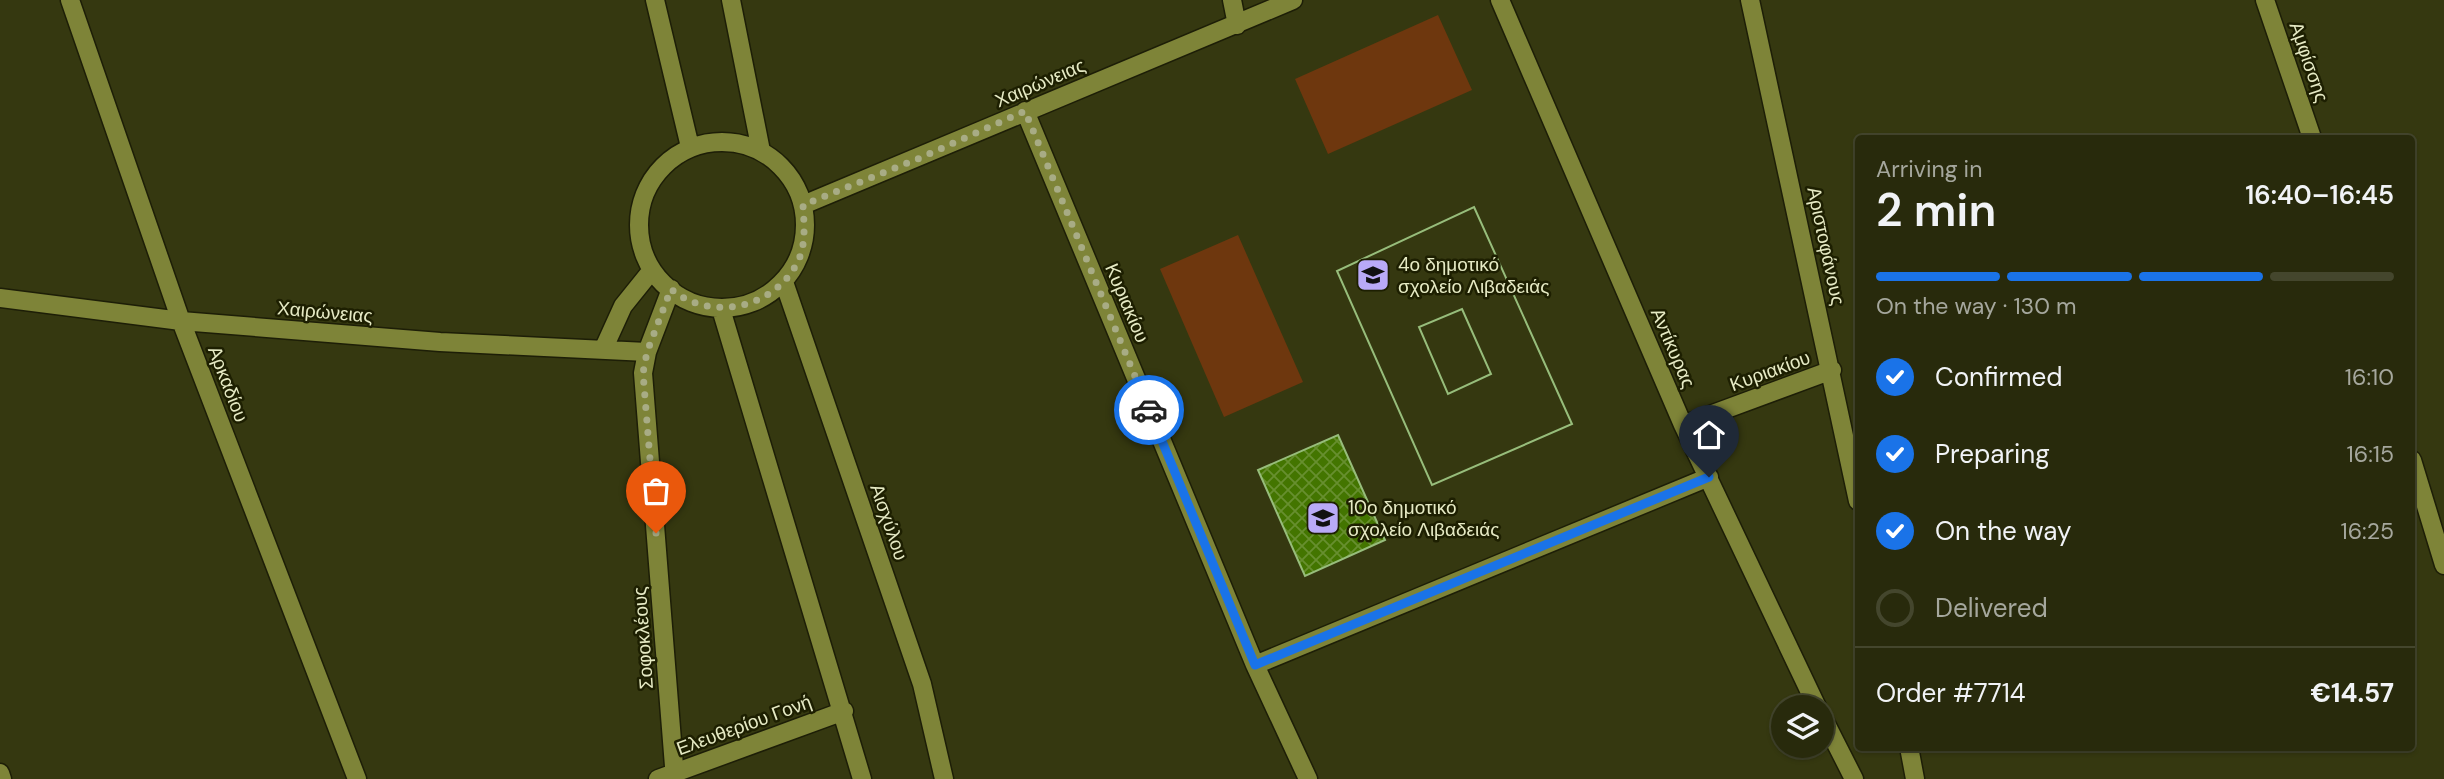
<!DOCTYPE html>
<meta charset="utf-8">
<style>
:root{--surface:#282a0c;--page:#303215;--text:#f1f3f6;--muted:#a5a79d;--line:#44462d;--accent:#1a73e8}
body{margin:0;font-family:"DM Sans",sans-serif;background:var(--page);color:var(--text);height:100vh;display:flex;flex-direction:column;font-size:26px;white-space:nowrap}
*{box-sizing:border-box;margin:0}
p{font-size:23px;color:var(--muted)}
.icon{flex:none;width:38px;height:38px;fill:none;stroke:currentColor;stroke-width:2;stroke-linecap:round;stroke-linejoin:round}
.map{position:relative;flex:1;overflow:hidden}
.side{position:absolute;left:1855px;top:135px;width:560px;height:616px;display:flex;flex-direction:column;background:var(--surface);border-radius:7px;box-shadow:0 2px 5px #0004,0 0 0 2px var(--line)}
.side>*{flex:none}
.fabs{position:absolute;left:1771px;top:695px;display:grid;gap:14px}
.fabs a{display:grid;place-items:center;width:63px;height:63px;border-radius:50%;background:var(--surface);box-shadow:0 2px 5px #0004,0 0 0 2px var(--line);font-size:35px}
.pin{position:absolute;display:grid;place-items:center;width:60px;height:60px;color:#fff;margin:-72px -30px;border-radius:50% 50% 50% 0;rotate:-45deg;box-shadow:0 0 7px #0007}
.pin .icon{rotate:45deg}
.courier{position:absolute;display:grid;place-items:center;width:70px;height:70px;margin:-35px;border:5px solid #1a73e8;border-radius:50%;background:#fff;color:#222;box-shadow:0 2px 9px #0007}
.headline em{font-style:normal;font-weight:600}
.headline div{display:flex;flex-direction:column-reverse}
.headline{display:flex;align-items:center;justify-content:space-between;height:119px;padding:0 21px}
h1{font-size:46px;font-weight:600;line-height:52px}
.bar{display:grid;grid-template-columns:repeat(4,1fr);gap:10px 7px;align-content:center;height:84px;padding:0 21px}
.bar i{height:9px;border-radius:5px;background:var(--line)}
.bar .current{background:var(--accent)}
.bar p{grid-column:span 4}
.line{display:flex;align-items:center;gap:18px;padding:0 21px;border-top:2px solid var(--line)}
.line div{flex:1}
ol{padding:0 21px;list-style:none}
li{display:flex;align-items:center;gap:21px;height:77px}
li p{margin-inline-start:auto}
li .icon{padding:7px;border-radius:50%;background:var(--accent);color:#fff;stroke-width:4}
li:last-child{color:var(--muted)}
li i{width:38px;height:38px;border:4px solid var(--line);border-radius:50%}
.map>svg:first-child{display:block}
.pitch{fill:#6e370e}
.building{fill:url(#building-cross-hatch);stroke:#97bd7b;stroke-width:2;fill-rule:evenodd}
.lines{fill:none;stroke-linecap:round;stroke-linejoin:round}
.minor-casing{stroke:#1d1e07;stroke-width:21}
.minor{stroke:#7e8438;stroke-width:18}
.done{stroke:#a8ac85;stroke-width:7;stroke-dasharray:0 12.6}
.route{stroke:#1a73e8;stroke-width:9}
.labels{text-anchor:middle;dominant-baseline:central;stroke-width:5;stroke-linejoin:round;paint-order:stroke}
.street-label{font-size:19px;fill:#e6eac4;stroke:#1d1f01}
.poi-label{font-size:19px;fill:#e6eac4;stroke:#1d1f01;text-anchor:start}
</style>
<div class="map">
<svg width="2444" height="779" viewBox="0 0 2444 779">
<defs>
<pattern id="building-cross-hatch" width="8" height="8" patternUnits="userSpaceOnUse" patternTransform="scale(1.75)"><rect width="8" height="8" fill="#437500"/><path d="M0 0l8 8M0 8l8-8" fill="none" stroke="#678f2f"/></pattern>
</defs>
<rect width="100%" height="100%" fill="#353810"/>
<!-- pitch -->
<path class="pitch" d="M1438,15L1472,90L1328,154L1295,79Z
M1238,235L1303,382L1224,417L1160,269Z"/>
<!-- building -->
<path class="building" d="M1474,207L1572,424L1432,485L1337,271ZM1462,309L1491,374L1448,394L1419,327Z
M1474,207L1572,424L1432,485L1337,271Z
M1462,309L1491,374L1448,394L1419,327Z
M1338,435L1385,540L1305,576L1258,470Z"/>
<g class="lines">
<defs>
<path id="minor" d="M70,0L181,321L357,779
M655,0L690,147
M731,0L761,151
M1232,0L1237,25
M1500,0L1683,425L1817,707
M1750,0L1858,501
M2265,0L2312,138
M1025,111L1255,665L1308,779
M639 225a83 83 0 1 1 166 0a83 83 0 1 1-166 0Z
M803,205L1293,0
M784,282L922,684L944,779
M671,289L647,352L643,373L675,779
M0,298L181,321L440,342L647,352
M721,309L862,779
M603,350L623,306L652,270
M1683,425L1832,370
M2412,460L2444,565
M1255,665L1709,477
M1822,716L1854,779
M1909,747L1915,779
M0,773L2,779
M658,779L844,711"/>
</defs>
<!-- minor casing -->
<use href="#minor" class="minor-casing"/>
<!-- minor -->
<use href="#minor" class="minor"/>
</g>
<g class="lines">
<!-- done -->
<path class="done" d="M656,533L643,373L647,352L671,289C711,323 777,308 799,259C806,242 804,224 803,205L920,158L1025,111L1149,410"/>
<!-- route -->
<path class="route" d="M1149,410L1255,665L1709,477"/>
</g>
<!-- icons -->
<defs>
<symbol id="school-square" viewBox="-11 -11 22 22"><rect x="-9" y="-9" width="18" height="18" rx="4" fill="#b9aaf7" stroke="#1d1f01"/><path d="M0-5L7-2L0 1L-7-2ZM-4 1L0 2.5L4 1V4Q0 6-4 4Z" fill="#111"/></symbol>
</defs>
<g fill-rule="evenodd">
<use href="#school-square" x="1354" y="256" width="38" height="38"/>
<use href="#school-square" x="1304" y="499" width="38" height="38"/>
</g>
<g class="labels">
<!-- street labels -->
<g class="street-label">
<text transform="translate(2309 62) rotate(71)">Αμφίσσης</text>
<text transform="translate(1040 83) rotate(-23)">Χαιρώνειας</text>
<text transform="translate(1826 246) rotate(78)">Αριστοφάνους</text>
<text transform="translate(1127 303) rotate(67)">Κυριακίου</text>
<text transform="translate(325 312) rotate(5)">Χαιρώνειας</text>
<text transform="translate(1673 348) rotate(67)">Αντίκυρας</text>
<text transform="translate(1770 371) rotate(-20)">Κυριακίου</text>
<text transform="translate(228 384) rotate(69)">Αρκαδίου</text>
<text transform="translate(889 522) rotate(71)">Αισχύλου</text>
<text transform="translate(643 638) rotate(-94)">Σοφοκλέους</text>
<text transform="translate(744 725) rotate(-20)">Ελευθερίου Γονή</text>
</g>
<!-- poi labels -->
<g class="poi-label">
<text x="1398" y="264">4ο δημοτικό<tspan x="1398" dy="22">σχολείο Λιβαδειάς</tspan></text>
<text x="1348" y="507">10ο δημοτικό<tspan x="1348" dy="22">σχολείο Λιβαδειάς</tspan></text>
</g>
</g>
</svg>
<div class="fabs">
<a><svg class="icon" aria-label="layers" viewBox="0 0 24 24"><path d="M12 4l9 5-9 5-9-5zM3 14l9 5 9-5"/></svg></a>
</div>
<div class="pin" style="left:656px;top:533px;background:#ea580c"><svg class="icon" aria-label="bag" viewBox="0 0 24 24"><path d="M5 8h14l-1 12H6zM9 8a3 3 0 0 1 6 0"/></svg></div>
<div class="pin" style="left:1709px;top:477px;background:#1f2937"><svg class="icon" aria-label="home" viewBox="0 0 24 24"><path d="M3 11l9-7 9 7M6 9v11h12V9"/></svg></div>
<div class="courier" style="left:1149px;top:410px"><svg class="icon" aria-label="car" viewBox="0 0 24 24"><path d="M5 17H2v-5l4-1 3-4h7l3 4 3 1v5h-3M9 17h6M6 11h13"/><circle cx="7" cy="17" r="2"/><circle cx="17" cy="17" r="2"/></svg></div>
<section class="side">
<div class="headline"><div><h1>2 min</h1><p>Arriving in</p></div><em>16:40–16:45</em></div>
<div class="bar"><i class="current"></i><i class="current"></i><i class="current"></i><i></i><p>On the way · 130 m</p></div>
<ol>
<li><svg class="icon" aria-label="check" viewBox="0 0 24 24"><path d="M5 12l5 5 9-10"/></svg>Confirmed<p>16:10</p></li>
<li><svg class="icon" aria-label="check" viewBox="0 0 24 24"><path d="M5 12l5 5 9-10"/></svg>Preparing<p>16:15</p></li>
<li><svg class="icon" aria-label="check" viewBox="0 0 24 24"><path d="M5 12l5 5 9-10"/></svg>On the way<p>16:25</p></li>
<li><i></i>Delivered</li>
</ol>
<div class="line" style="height:91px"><div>Order #7714</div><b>€14.57</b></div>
</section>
</div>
